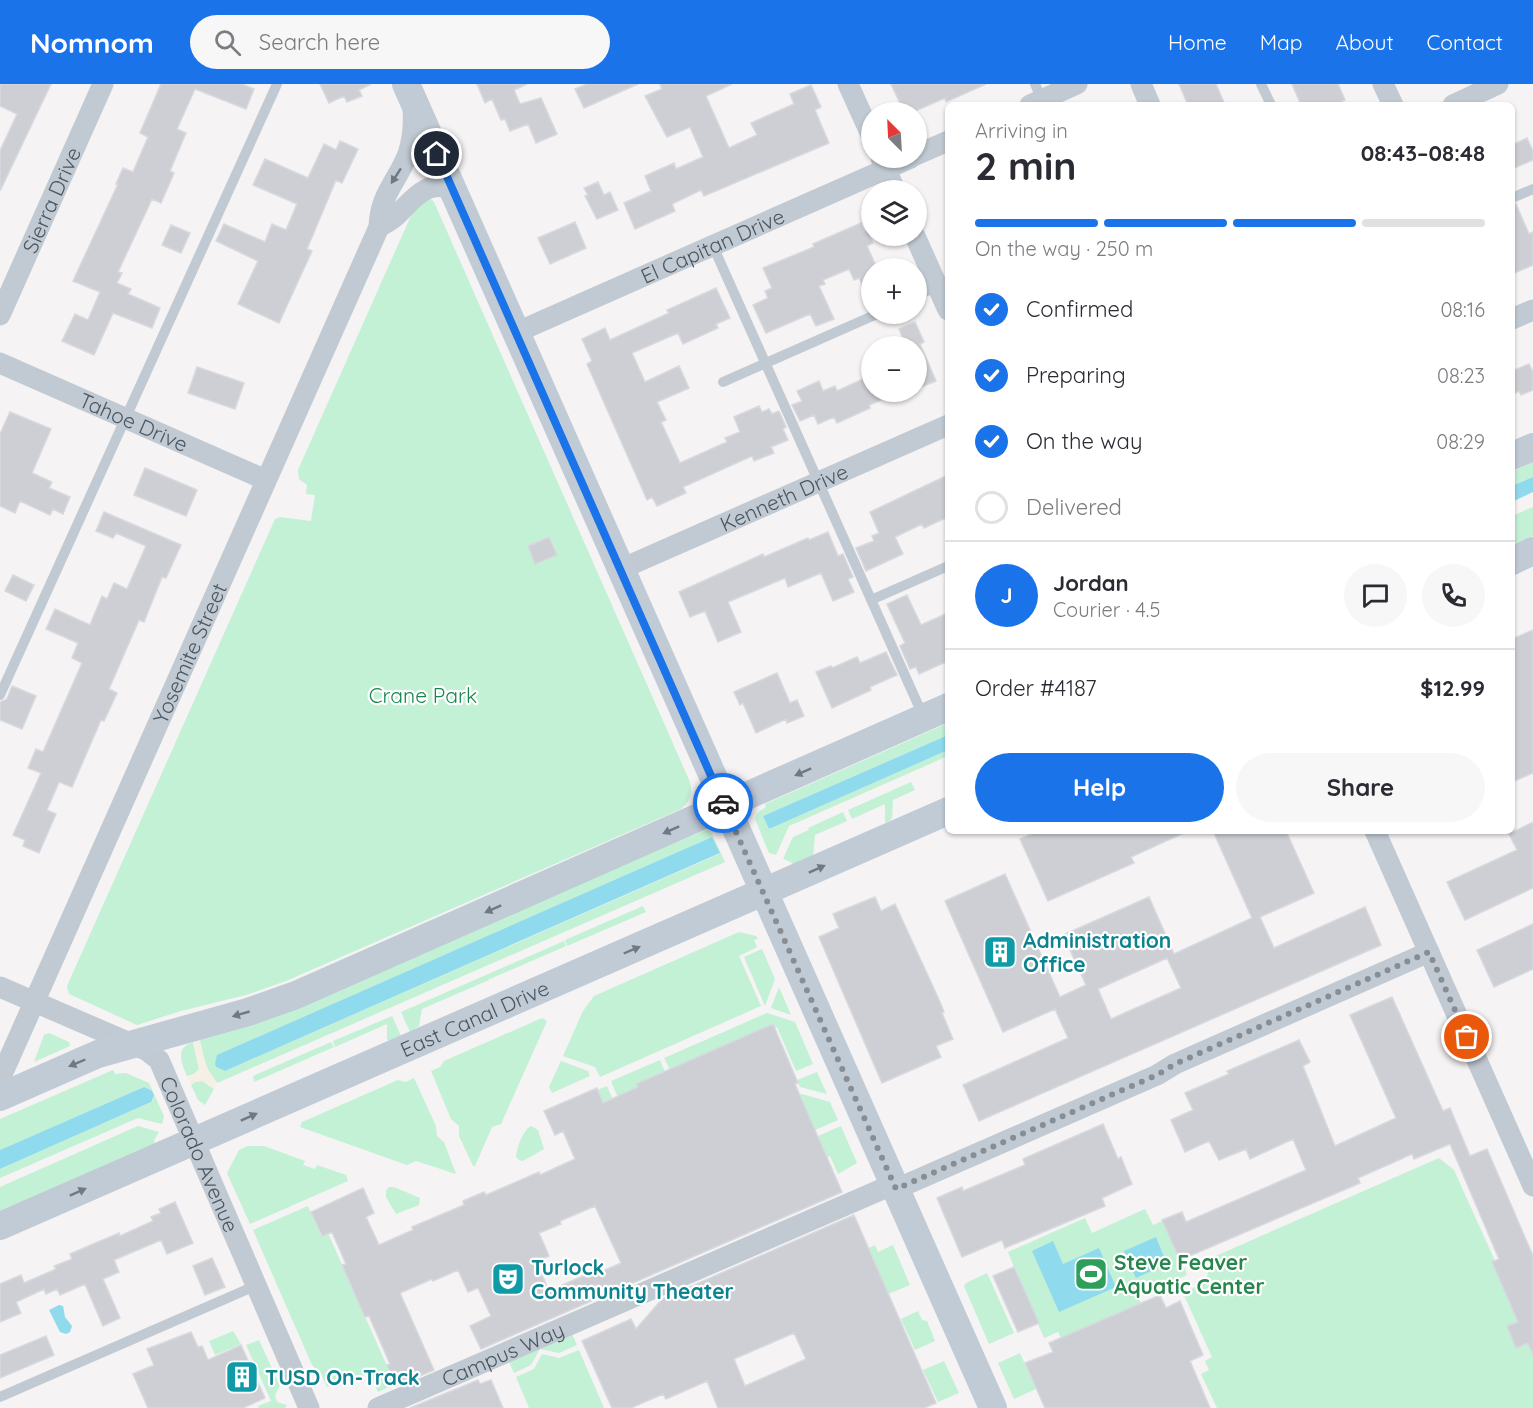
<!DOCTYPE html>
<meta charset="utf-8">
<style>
:root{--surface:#fff;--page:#f7f7f7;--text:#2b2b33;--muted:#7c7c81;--line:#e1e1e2;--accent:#1a73e8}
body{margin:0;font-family:Quicksand,sans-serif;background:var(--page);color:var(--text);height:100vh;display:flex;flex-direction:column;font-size:22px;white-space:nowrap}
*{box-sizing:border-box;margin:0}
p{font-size:20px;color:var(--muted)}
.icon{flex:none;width:33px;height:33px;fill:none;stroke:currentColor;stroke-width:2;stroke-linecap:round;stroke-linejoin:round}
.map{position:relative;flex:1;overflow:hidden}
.panel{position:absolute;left:945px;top:18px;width:570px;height:732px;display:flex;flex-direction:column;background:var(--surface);border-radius:9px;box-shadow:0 2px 4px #0004}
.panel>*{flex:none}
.needle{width:39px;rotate:336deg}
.fabs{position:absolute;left:861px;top:18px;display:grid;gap:12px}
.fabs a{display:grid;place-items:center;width:66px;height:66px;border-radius:50%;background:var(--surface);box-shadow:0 2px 4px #0004;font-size:30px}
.pin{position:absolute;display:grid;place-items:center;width:51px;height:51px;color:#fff;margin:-26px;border:3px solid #fff;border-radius:50%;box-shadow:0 2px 6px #0007}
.courier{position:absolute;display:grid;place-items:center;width:60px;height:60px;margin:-30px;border:4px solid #1a73e8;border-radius:50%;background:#fff;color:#222;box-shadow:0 2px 8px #0007}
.head em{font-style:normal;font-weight:700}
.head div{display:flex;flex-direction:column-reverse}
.head{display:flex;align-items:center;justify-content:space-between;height:102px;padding:0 30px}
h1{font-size:39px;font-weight:700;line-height:45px}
.bar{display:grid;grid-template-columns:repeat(4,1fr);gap:9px 6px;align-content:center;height:72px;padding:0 30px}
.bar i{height:8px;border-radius:4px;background:var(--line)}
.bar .selected{background:var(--accent)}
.bar p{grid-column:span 4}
.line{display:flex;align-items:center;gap:15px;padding:0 30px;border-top:2px solid var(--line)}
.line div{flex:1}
.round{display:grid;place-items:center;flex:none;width:63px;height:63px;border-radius:32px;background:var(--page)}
ol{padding:0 30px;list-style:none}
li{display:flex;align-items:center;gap:18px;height:66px}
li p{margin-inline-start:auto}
li .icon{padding:6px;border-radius:50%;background:var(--accent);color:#fff;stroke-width:4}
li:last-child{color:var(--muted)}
li i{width:33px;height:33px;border:3px solid var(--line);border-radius:50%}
.button{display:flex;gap:12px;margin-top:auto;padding:12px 30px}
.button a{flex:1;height:69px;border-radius:36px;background:var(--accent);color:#fff;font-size:24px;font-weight:700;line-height:69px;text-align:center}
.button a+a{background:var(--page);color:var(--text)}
header{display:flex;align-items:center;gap:36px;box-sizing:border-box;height:84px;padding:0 30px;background:var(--accent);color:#fff}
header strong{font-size:28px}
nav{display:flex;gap:33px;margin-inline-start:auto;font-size:21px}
.search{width:420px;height:54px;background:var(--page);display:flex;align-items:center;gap:15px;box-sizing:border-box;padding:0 21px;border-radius:33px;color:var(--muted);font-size:22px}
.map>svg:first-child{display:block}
.green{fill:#c3f1d5;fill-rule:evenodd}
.sand{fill:#f5f0e5}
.water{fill:#90daee}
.building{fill:#cdcfd5;stroke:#d7d9de;stroke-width:1.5;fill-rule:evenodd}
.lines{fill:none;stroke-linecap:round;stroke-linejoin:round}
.lane{stroke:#c1cad2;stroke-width:10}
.street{stroke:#c1cad2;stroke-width:21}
.secondary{stroke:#c1cbd6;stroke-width:28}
.oneway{fill:#6e7983}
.oneway2{fill:#6e7984}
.done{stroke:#868d94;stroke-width:6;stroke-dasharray:0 10.8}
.route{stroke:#1a73e8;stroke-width:8}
.labels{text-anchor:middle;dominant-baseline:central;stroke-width:4.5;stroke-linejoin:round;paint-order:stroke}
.street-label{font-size:21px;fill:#4a5661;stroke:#fff}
.park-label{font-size:21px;fill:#17864f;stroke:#fff}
.culture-label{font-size:21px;font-weight:bold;fill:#0d838f;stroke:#fff;text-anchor:start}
.leisure-label{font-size:21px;font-weight:bold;fill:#27864d;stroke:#fff;text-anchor:start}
</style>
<header>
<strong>Nomnom</strong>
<div class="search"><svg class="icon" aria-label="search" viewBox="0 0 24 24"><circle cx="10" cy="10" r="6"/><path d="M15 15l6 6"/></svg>Search here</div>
<nav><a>Home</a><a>Map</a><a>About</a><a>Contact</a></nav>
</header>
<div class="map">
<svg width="1533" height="1324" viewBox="0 0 1533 1324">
<rect width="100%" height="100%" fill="#f5f3f3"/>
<!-- green -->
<path class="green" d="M429,113L434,118L690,698C693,709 690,718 681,725L286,897L246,911L181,927L137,941L69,910L67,902L275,435L280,433L311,437L315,411L306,410L307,401L299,395L298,386L417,118Z
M1533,378V393L1512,402V388Z
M1533,423V452L1512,461V432Z
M948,639V651L763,732L769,745L948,666V672L789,742L776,771L769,769L755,735L757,729L766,723L765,720Z
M911,698L915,706L893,716L892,734L890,737L885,739V720L852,735L848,726Z
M843,728L847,737L815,751L813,773L793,781L791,778L783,775L793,753L809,746L808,744Z
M708,746L712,750L725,778L217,999C205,987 203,969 199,953L703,747ZM712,753L719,770L225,987L216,983L215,980L218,971Z
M643,822L646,828L567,862L565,856Z
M739,848L756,852L758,855L754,856L757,863L739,872L761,922L600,993L595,983L563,972L583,927L594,912Z
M564,857L566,862L490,895L489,893V896L422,925L419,942L410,948L401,928Z
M762,865L775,895L765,922L744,873Z
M779,903L791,931L771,924Z
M767,929L795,938L813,980L796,987L777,943L774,944L772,941L670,986L664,974Z
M392,932L401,952L390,957L387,956V940L335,963L333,957Z
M542,934L547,937L501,1040L492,1043L475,1082H473L459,1052V1042L451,1035L431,987L440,983L444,977Z
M49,949L69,958L70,962L34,978L44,951Z
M193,958L199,985L194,990L187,992C181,978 175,964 193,958Z
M331,958L334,963L254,998L253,992Z
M660,976L665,988L637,1000L638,1003L618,1014L611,997Z
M561,977L588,987L590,992L552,1009L549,1003Z
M113,986L115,990L126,989L149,999L164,1032L162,1040L138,1034L0,1094V1085L151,1018L144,1003L0,1066V1035Z
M817,988L827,1010L800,1003L797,996Z
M414,994L436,1042L437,1052L444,1058L456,1090L416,1077L407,1081L300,1043L302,1038L398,996L406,998Z
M202,997L214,1005L205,1021L198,1016L191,1001L195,998Z
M607,1002L619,1029L607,1028L597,1006Z
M780,1007L802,1010L830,1018L838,1036L815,1046L803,1018Z
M138,1042L159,1048L154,1056L155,1059L0,1127V1103Z
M531,1042L538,1046L544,1065L523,1077L519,1076L516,1073C517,1063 523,1046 531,1042Z
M841,1042L857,1079L838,1090L830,1072L764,1101L819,1055L818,1052Z
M248,1062H264L305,1077L303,1081L315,1085L317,1081L346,1091L348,1097L250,1140L227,1089L239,1066Z
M1439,1074L1454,1086L1533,1261V1324H1217L1201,1290L1209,1286L1205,1277L1212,1273L1183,1209L1206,1198L1211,1174Z
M389,1103H394L420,1114L419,1121L396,1130L386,1113V1107Z
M308,1122L321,1152L328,1149L395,1300L378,1308L369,1289L339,1302L337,1298L327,1303L321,1290L312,1281L253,1146Z
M1145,1125L1153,1141L1182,1128L1200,1168L1181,1176L1187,1191L1138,1213L1141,1219L1061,1254L1058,1248L1044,1254L1038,1240L1018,1248L993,1192L1014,1183L1008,1168L1085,1134L1092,1149Z
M875,1161L878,1168L893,1161L910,1201L888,1210L869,1166V1164Z
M987,1189L1014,1249L989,1260L964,1202L966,1199Z
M918,1227L922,1236L927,1237L935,1257L915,1266L901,1235Z
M233,1247L241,1260L215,1271L209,1257Z
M572,1250L577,1261L559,1269L540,1265L531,1281L514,1289L509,1278Z
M259,1256L280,1302L275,1311L277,1318L287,1321L285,1324H259L258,1322L271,1317L246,1261Z
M579,1266L604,1324H529L516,1293L534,1285L542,1270L559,1274Z
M1020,1269L1036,1305L1014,1315L998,1279Z
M944,1277L959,1309L938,1318L923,1286Z"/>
<!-- sand -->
<path class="sand" d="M199,953L206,982L217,999L214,1005L202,997L195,998L191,1001L187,992L194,990L199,985L192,954Z"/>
<!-- water -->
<path class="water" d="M1533,393V408L1512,418V402Z
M948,651V666L769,745L763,732Z
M712,753L720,769L225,987L216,983L215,980L217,971Z
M144,1003L152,1007L154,1011L151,1018L0,1085V1066Z
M1156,1153L1167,1180L1136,1194L1124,1167Z
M1053,1157L1063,1180L1099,1164L1116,1203L1059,1228L1032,1167Z
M59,1221L63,1222L65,1233L72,1242L70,1248L66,1250L60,1248L49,1226Z"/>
<!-- building -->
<path class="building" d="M0,0H51L0,107V67L17,30L0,22Z
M161,0H242L254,5L246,25L195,5L177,45L186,49L170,87L174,89L161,119L152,115L118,188L122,189L117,199L131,205L128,210L160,224L152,244L113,229L94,271L62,257L75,230L88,236L100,208L73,197L118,100H116L123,84L133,88L148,53L140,49Z
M320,0H371L359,6L362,12L347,18L344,12L329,19Z
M477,0H527L514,6L520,20L541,14L557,50L536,59L528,40L510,47L505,35L501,36L492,15L485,19Z
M587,0H638L584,24L575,5Z
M660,0H732L706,12L729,64L757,51L751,39L794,20L790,10L811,1L821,23L815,26L829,59L704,112L701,106L672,120L675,127L635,145L624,119L651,107L645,92L674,79L676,85L703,73L690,43L667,53L645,12L662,5Z
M891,0H986L946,18L945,14L913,28H904Z
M1179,0H1216L1225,21H1188Z
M1292,0H1338L1345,16L1335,21H1301Z
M1527,54L1533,67V76L1512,85V61Z
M340,57L358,65L342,99L336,96L307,165L312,167L279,239L238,220L258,177L216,157L224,140L265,158L272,140L286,146L297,120L253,101L265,75L308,94L324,60L336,66Z
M598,98L604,111L610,108L618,126L597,135L585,112L588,111L584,104Z
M1516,120L1529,150L1533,148V181L1512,190V121Z
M575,138L586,164L550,180L538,154Z
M861,139L864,147L867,146L873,159L867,162L877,184H872V222L859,194L854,196L849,185L823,196L825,200L819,202L834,235L816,242L810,230L766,249L753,221L768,214L765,207L772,204L763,184L814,163L813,160Z
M171,141L190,149L181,169L162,161Z
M716,204L730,234L716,240L718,244L683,260L678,249L632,269L645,298L679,282L689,304L657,318L666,336L661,338L680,379L727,358L725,354L740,348L734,333L759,322L762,328L769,325L772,330L779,327L786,343L783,345L788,356L771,363L774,369L754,377L752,372L683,403L686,409L657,422L652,413L647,416L587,280L592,277L582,255L605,244L610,256L669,229L667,226Z
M915,238L924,258L920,260L936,297L916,305V261L906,262L899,245Z
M1529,280L1533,288V306L1521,311L1519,307L1512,310V287Z
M197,283L244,299L235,325L188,309Z
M872,291V308H900L869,321L870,324L837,339L834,333L818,340L814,331L800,337L792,321L802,317L797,307L819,297L823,307L835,302L837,307Z
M10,328L51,345L32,389L52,398L49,404L70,413L63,430L53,425L50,431L20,417L15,429L0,422V350Z
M145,384L197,406L186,432L134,411Z
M948,391V433L924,444L922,440L895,453L903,470L866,487L856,464L874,457L872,452L879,449L870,428Z
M104,428L181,461L166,494L162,493L144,538L139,536L109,605L117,609L104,637L101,636L72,703L59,698L47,726L56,730L39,769L23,762L25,756L13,751L41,689L28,684L36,665L43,668L82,579L72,574L78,559L46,545L55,525L90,541L102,512L107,515L114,499L127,505L146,462L116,449L113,454L96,447Z
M828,448L838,472L843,470L853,493L848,495L854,508L833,517L821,489L788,503L785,494L728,518L741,548L718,558L705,527L690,533L679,508L763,470L764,473L808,454L809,456Z
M549,453L557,471L535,480L528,462Z
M13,491L34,501L26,517L5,507Z
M907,511L921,541L948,529V577L919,590L916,583L910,585L900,562L905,559L887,520Z
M1533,546V689L1512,698V555Z
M886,568L897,591L870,603L871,606L832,624L816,588L831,582L832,584L857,573L860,579Z
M777,589L790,619L797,616L804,632L787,639L786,635L756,649L743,619L740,621L734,608Z
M12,602L36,612L22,645L0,636V618L7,615Z
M1533,738V804L1465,836L1447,798L1517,766L1509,750Z
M1039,747H1188L1131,773L1134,779L1048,817L1020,755Z
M1213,747H1286L1314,809L1260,833L1274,864L1365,823L1381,861L979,1037L963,1001L1068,954L1055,925L1003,948L945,817L1005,790L1060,913L1086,901L1063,851L1149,813L1174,870L1252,834ZM1167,874L1181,904L1111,935L1098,905Z
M875,813L881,827L895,820L941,920L944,928L942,929L953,955L936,962L941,973L882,999L819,853L839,844L833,830Z
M1533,840V885L1494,903L1477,866Z
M1392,913L1443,1027L1450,1024L1470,1072L1487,1065L1533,1172V1271L1528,1259L1516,1264L1507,1242L1518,1238L1492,1178L1499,1175L1450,1060L1414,1075L1412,1070L1392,1079L1358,1094L1360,1099L1180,1176L1162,1136L1182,1128L1186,1138L1306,1086L1293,1055L1250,1075L1246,1065L1219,1076L1209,1057L1185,1068L1171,1036L1193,1026L1185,1009L1229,990L1227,987L1299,956L1310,978L1303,982L1335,1062L1396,1034L1350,931Z
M773,940L798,999L795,1000L842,1108L481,1265L470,1242L491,1232L478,1204L468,1208L458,1186L433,1197L432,1195L400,1209L434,1286L396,1302L387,1281L390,1280L369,1232L365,1233L342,1181L346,1180L332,1148L322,1152L311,1128L363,1104L374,1129L366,1133L379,1161L413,1146L412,1143L464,1121L463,1117L484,1108L486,1111L539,1088L540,1091L575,1075L563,1047L555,1051L544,1027L597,1004L603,1019L638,1003L636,1000ZM595,1122L621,1179L587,1194L585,1191L549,1207L536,1177L549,1172L539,1149L561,1140L560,1137Z
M1103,1040L1118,1075L1121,1073L1132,1100L1102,1114L1105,1122L1005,1164L1002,1156L962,1173L937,1114L962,1103L963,1107L1025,1081L1023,1075Z
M175,1118L193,1159L167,1170L161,1156L114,1176L119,1188L103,1195L120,1234L103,1242L85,1200L60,1211L57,1205L46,1210L44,1205L16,1218L21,1229L0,1238V1200L21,1191L24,1199L56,1185L54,1182L72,1175L70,1170L119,1149L120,1152L153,1137L151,1133L161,1129L159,1125Z
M854,1131L936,1319L924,1324H718L707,1297L666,1315L663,1310L631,1324H612L582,1257L631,1235L636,1245L662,1215ZM794,1249L806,1275L745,1302L734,1275Z
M212,1174L225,1203L205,1211L193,1182Z
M1014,1183L1039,1239L1018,1248L993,1192Z
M1160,1211L1166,1224L1180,1217L1203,1271L1190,1277L1210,1324H1045L1025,1279L1053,1268L1049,1259Z
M191,1248L198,1263L202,1262L208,1276L241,1261L265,1314L243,1324H148L133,1290L154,1281L147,1265Z
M46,1252L54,1271L0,1294V1271Z
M478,1296L480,1300L491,1296L503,1324H410Z"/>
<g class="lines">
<!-- lane -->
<path class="lane" d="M1035,0L1042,16
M1261,0L1271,21
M1512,114L1533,105
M713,162L924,634
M916,212L938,202
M723,298L877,230
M871,516L948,482
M0,611L277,0
M0,1313L257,1201"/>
<!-- street -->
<g class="street">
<path d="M848,0L872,53"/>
<path d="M1141,0L1150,21"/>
<path d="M1383,0L1393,21"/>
<path d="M1030,21L1077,0"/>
<path d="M1453,21L1498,0"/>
<path d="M916,71L948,57"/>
<path d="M881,74L895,106"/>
<path d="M379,143C386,139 394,135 399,129C414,114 429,94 453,106"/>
<path d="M915,152L948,226"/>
<path id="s1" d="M0,231L103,0"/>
<path d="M1512,235L1533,226"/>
<path id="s2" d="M515,249L911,74"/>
<path id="s3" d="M0,279L266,396"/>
<path id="s4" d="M621,485L948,341"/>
<path d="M1375,747L1533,1102"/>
<path id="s5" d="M0,903L146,966L159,976L309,1324"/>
<path id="s6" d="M0,995L379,143C380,110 397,98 408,70C413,55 414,39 413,23"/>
<path d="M896,1105L1157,991L1175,980L1429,868"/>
<path id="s7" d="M378,1324L894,1100"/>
</g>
<!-- secondary -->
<g class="secondary">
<path d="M406,0L993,1324"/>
<path d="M1512,372L1533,363"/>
<path d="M1512,477L1533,467"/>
<path d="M0,1013L98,970L248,928L296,911L948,623"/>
<path id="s8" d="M0,1142L948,727"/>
</g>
</g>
<!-- one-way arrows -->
<defs><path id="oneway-solid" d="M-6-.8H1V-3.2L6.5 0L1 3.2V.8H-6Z" transform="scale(1.5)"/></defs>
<use class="oneway" href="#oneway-solid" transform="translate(396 92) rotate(123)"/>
<g class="oneway2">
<use href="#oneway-solid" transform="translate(803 688) rotate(156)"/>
<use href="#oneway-solid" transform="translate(671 746) rotate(156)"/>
<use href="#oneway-solid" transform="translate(817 785) rotate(-24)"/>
<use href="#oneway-solid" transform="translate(493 825) rotate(156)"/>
<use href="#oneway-solid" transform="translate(632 866) rotate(-23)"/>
<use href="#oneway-solid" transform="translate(241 930) rotate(164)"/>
<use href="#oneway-solid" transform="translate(77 979) rotate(157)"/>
<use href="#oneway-solid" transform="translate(249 1033) rotate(-24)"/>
<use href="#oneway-solid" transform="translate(78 1108) rotate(-24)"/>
</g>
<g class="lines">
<!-- done -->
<path class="done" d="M723,719L896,1105L1157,991L1175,980L1429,868L1467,953"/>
<!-- route -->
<path class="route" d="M437,70L723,719"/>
</g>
<!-- icons -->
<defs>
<symbol id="building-square" viewBox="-11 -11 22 22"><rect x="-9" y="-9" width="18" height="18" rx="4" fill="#0f9aa8" stroke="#fff"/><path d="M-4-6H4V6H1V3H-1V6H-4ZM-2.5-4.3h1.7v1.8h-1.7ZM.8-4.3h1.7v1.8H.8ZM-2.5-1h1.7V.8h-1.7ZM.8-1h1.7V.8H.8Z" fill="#fff"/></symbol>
<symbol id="stadium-square" viewBox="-11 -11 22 22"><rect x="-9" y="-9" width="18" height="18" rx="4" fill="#2e9e5b" stroke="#fff"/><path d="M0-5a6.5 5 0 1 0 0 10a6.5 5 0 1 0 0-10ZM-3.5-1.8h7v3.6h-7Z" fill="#fff"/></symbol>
<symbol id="theatre-square" viewBox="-11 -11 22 22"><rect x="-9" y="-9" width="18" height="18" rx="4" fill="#0f9aa8" stroke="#fff"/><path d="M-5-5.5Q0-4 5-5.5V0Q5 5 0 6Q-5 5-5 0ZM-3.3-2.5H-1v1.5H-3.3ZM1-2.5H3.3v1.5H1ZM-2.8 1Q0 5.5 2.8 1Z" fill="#fff"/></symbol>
</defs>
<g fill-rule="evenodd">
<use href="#building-square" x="981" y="849" width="38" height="38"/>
<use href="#stadium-square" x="1072" y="1171" width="38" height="38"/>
<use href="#theatre-square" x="489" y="1176" width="38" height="38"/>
<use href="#building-square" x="223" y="1274" width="38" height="38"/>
</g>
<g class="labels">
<!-- street labels -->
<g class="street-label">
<text stroke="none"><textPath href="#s1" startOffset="126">Sierra Drive</textPath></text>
<text stroke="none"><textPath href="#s2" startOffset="216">El Capitan Drive</textPath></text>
<text stroke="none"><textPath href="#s3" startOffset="146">Tahoe Drive</textPath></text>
<text stroke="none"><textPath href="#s4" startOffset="178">Kenneth Drive</textPath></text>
<text stroke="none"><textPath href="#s6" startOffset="466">Yosemite Street</textPath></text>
<text stroke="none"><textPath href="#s8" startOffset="518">East Canal Drive</textPath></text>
<text stroke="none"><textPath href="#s5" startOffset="278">Colorado Avenue</textPath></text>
<text stroke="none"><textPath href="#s7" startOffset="136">Campus Way</textPath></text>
</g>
<!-- park labels -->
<g class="park-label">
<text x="423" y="611">Crane Park</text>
</g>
<!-- culture labels -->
<g class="culture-label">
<text x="1023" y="856">Administration<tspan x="1023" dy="24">Office</tspan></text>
<text x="531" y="1183">Turlock<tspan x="531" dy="24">Community Theater</tspan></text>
<text x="265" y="1293">TUSD On-Track</text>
</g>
<!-- leisure labels -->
<g class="leisure-label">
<text x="1114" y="1178">Steve Feaver<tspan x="1114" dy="24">Aquatic Center</tspan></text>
</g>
</g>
</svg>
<div class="fabs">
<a><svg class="needle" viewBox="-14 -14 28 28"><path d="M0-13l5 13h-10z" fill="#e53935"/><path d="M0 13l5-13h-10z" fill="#7c7c81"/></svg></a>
<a><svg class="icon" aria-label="layers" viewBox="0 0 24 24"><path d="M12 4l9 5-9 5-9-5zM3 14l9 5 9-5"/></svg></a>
<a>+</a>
<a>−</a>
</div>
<div class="pin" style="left:1467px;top:953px;background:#ea580c"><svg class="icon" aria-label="bag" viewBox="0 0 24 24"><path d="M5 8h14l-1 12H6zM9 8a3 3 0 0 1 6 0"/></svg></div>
<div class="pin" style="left:437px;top:70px;background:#1f2937"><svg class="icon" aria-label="home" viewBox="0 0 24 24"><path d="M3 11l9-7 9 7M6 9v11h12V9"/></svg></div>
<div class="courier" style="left:723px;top:719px"><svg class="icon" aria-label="car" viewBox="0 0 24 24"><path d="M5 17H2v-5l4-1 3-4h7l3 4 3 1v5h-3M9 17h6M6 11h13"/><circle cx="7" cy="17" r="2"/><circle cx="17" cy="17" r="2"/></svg></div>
<section class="panel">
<div class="head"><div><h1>2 min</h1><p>Arriving in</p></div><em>08:43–08:48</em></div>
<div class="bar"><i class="selected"></i><i class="selected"></i><i class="selected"></i><i></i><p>On the way · 250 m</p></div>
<ol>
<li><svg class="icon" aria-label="check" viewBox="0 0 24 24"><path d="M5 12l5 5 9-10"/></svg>Confirmed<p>08:16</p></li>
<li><svg class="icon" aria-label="check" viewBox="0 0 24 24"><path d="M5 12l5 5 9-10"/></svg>Preparing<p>08:23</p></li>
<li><svg class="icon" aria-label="check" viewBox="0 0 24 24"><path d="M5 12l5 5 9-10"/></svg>On the way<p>08:29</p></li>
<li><i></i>Delivered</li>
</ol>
<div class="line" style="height:108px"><b class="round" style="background:var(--accent);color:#fff">J</b><div><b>Jordan</b><p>Courier · 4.5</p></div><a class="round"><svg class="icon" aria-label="chat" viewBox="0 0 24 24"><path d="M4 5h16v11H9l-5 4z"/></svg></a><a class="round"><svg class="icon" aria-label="phone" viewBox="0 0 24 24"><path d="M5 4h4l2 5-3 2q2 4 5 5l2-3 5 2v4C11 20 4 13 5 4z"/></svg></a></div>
<div class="line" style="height:78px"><div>Order #4187</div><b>$12.99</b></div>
<div class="button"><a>Help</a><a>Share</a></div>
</section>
</div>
